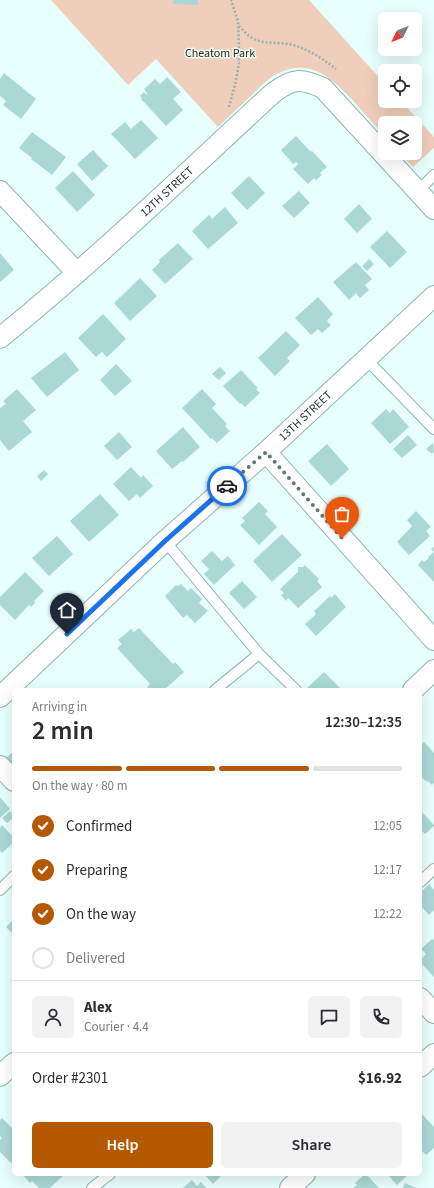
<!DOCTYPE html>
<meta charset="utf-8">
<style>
:root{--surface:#fff;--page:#f2f2f3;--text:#2b2b33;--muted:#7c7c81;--line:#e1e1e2;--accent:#b55900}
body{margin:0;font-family:"Source Sans 3",sans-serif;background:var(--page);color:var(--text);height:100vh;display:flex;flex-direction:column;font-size:15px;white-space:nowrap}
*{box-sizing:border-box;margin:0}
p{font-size:13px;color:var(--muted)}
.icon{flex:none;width:22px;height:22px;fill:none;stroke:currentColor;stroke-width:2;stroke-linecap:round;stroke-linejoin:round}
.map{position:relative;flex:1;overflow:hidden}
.side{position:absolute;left:12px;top:688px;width:410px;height:488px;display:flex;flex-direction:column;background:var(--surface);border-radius:6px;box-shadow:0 4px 16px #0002}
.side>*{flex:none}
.needle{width:26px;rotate:227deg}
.buttons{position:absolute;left:378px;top:12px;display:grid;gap:8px}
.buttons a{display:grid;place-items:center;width:44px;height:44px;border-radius:6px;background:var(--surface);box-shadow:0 4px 16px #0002;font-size:20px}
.pin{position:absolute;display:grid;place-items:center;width:34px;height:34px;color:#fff;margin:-41px -17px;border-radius:50% 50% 50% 0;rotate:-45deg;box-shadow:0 0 4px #0007}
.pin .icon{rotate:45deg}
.courier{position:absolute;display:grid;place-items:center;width:40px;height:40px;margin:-20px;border:3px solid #1a73e8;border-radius:50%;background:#fff;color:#222;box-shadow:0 1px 5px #0007}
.overview em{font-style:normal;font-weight:600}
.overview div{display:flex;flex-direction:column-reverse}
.overview{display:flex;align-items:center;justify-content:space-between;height:68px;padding:0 20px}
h1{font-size:26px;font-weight:600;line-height:30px}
.bar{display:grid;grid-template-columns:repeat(4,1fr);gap:6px 4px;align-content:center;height:48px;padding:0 20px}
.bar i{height:5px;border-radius:3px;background:var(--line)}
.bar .current{background:var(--accent)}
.bar p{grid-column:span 4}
.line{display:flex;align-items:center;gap:10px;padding:0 20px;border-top:1px solid var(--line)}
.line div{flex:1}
.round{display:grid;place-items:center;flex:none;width:42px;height:42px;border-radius:6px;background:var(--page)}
ol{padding:0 20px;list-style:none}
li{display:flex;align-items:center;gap:12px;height:44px}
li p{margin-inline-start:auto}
li .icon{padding:4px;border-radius:50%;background:var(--accent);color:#fff;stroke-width:4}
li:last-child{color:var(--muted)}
li i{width:22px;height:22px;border:2px solid var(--line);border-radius:50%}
.action{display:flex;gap:8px;margin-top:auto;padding:8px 20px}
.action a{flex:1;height:46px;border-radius:6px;background:var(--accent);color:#fff;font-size:16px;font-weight:600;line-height:46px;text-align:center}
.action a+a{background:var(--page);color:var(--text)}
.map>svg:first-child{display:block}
.green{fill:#efcfbb}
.building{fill:#abd8d5}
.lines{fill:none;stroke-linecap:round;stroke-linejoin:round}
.lane-casing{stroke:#8eb5b2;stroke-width:12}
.street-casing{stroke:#8eb5b2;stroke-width:22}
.path{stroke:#9cb1af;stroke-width:2.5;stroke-dasharray:2 2;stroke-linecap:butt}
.lane{stroke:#fff;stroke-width:10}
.street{stroke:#fff;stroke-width:20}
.done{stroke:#647675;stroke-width:4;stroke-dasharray:0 7.2}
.route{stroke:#1a73e8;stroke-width:5}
.labels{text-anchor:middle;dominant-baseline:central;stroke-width:3;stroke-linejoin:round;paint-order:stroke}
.park-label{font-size:12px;fill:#401f07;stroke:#e7fffd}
.street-label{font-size:12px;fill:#1d2d2c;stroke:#e7fffd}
</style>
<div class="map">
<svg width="434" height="1188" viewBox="0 0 434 1188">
<rect width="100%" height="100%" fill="#e7fffd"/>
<!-- green -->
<path class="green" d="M51,0H309L385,84V101H401L434,137V148L413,167L400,153H415V123H385V136C375,126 366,115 356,104C334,81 312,56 277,74C268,78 261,86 254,93C242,104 230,116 218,127L156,59L128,85Z"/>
<!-- building -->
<path class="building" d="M173,0H198V5L173,4Z
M4,73L36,99L21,119L3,105L6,101L0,96V79Z
M167,77L181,92L173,99L183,110L166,126L141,99L142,98L140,96L144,92L146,95L147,93L144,89L155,79L160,84Z
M141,120L158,138L135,159L111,134L125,122L131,129Z
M32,132L66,157L52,175L31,159L32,158L19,148Z
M296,136L311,152L312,151L327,167L320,173L322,175L316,180L314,178L308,184L293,169L298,164L296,162L293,164L281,150Z
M93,150L108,166L92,181L77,164Z
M73,171L95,195L77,212L55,188Z
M249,176L265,193L247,210L231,193Z
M299,191L310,203L294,218L282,206Z
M359,204L372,219L357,233L344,219Z
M225,207L238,223L208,249L192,231L209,215L212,219Z
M387,231L407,252L390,268L370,247Z
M178,243L193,259L165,284L152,270L160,262L159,260Z
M0,253L14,270L0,282Z
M369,259L374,264L367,271L362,266Z
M356,262L372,279L365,285L369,290L360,298L356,293L349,300L333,282Z
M140,278L157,296L130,321L114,303Z
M318,297L333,314L327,321L331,325L322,333L318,329L311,335L295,318Z
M103,314L126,339L107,357L102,352L96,357L78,338Z
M286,331L300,345L287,358L290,361L275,376L258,358Z
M65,352L79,370L47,397L31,378Z
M116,364L132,381L115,396L100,380Z
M220,367L226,373L219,380L212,374Z
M241,370L258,388L256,389L260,393L245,407L241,403L240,404L223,386Z
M17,389L36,410L23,421L32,432L9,451L0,440V408L6,404L3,401Z
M202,389L216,404L212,408L227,424L225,426L230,431L217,443L212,438L211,439L182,408Z
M386,409L390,413L393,409L409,427L390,444L371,423Z
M183,427L200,447L183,462L182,461L172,469L156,451Z
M119,432L132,447L117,460L104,446Z
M408,435L417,445L402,458L393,449Z
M433,443L434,452L432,454L426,449Z
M327,444L349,469L331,486L308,461Z
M131,467L141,478L143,475L153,486L140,498L137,494L129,501L113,484Z
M44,470L48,474L41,481L37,476Z
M100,494L119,515L89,542L70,521Z
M259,502L268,511L265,514L277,527L259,545L240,525L245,521L242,518Z
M416,511L431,527L426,531L430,536L409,555L397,542L412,526L407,520Z
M282,534L302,555L272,582L253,561Z
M57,536L73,554L49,576L32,558Z
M434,547V582L418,565L422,560L424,562L429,558L428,557L434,552L431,549Z
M212,551L222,561L228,556L235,565L214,585L204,574L209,569L201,561Z
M305,565L319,579L317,581L322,587L298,608L288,598L286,601L281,595L284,593L280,589L298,572V567H303Z
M25,572L44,591L34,601L35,603L31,607L29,605L15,620L0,605V597Z
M242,581L257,597L244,609L229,593Z
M181,584L188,591L191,588L202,599L199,603L208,611L195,623L187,615L183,618L165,596L176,585L178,586Z
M335,594L346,607L316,636L305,624L316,614L314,611L330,596L331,598Z
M139,628L173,664L175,662L184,672L164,690H150L147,687L150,684L117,648L122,644L118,640L131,629L134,632Z
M324,672L342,690H305Z
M420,742L422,744L424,742L434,753V783L432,785L428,781L427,782L420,776Z
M14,751V769L5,759Z
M0,797L10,809L0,818Z
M10,811L14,817L7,823L2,818Z
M421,811L434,825V826L425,834L420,829V813Z
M2,825L14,838V842L2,853L0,851V828Z
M429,884L434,890V910L429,915L420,905V893Z
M14,919V935L6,927Z
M432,939L434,940V977L420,962V960L426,954L421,949Z
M420,1112L434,1127V1148L426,1155L420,1149Z
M2,1118L12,1128L14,1126V1166L0,1152V1140L2,1138L0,1136V1120Z
M22,1174H65L50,1188H39L32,1181L30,1183Z
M204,1174H223L213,1184Z
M365,1174H366L379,1188H353L357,1185L355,1183Z
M387,1174H409L397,1185Z
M192,1180L197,1186L201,1182L206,1188H183Z
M405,1183L416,1188H403Z"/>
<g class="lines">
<defs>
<path id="lane" d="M418,191L434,175
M366,359L434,429
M165,541L259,654L296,690
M215,690L259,654
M420,882L434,869
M0,890L14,876
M92,1188L110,1174"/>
<g id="street">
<path d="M0,191L77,273"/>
<path id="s1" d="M0,338C95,261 183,176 273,93C293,78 301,78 323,88L434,209"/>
<path d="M266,452L434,640"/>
<path d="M413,690L434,670"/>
<path id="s2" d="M0,697L165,541L266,452L434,296"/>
<path d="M0,766L14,781"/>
<path d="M420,998L434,1013"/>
<path d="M420,1067L434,1054"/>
<path d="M0,1076L14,1063"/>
<path d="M290,1188L305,1174"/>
</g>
</defs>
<!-- lane casing -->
<use href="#lane" class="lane-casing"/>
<!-- street casing -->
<use href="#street" class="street-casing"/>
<!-- path -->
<path class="path" d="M239,26C244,31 249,37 256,40C267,44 281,42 293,45C310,50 323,59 336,69
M229,107L235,85L239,64V48L238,21L231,0"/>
<!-- lane -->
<use href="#lane" class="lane"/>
<!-- street -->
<use href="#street" class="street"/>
</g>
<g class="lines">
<!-- done -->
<path class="done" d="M227,486L266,452L342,538"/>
<!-- route -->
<path class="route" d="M67,634L165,541L227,486"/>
</g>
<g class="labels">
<!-- park labels -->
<g class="park-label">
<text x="220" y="53">Cheatom Park</text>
</g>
<!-- street labels -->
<g class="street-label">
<text stroke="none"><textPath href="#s1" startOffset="222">12TH STREET</textPath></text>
<text stroke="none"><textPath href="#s2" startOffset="415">13TH STREET</textPath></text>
</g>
</g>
</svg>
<div class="buttons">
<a><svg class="needle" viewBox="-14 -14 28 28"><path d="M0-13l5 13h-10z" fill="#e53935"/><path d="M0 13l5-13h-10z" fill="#7c7c81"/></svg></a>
<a><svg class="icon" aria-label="locate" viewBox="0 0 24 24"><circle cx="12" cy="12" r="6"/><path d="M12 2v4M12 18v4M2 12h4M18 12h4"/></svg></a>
<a><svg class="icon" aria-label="layers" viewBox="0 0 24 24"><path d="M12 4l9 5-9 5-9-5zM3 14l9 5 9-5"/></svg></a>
</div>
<div class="pin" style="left:342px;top:538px;background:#ea580c"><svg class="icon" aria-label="bag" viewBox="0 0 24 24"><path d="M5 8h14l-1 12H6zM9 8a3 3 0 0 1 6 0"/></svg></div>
<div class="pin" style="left:67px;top:634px;background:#1f2937"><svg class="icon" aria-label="home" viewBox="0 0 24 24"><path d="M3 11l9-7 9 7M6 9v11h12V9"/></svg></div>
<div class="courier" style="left:227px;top:486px"><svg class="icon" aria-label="car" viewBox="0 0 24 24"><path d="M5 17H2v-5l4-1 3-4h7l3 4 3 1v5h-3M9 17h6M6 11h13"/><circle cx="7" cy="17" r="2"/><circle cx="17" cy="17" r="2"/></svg></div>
<section class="side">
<div class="overview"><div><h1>2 min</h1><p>Arriving in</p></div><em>12:30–12:35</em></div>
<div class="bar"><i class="current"></i><i class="current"></i><i class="current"></i><i></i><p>On the way · 80 m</p></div>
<ol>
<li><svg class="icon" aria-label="check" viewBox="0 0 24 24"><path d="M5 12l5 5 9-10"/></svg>Confirmed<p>12:05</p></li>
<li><svg class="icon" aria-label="check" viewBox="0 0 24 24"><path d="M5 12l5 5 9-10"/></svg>Preparing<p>12:17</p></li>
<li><svg class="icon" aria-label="check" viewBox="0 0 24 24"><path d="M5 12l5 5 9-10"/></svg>On the way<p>12:22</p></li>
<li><i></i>Delivered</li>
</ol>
<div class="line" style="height:72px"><a class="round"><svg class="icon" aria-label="person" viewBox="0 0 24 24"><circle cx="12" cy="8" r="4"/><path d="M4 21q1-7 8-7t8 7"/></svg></a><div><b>Alex</b><p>Courier · 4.4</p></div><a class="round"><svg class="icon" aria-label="chat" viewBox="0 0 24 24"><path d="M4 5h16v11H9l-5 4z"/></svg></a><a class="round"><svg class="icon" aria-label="phone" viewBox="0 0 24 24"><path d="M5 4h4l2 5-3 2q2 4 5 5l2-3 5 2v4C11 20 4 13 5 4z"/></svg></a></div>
<div class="line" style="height:52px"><div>Order #2301</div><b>$16.92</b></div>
<div class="action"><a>Help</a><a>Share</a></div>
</section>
</div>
